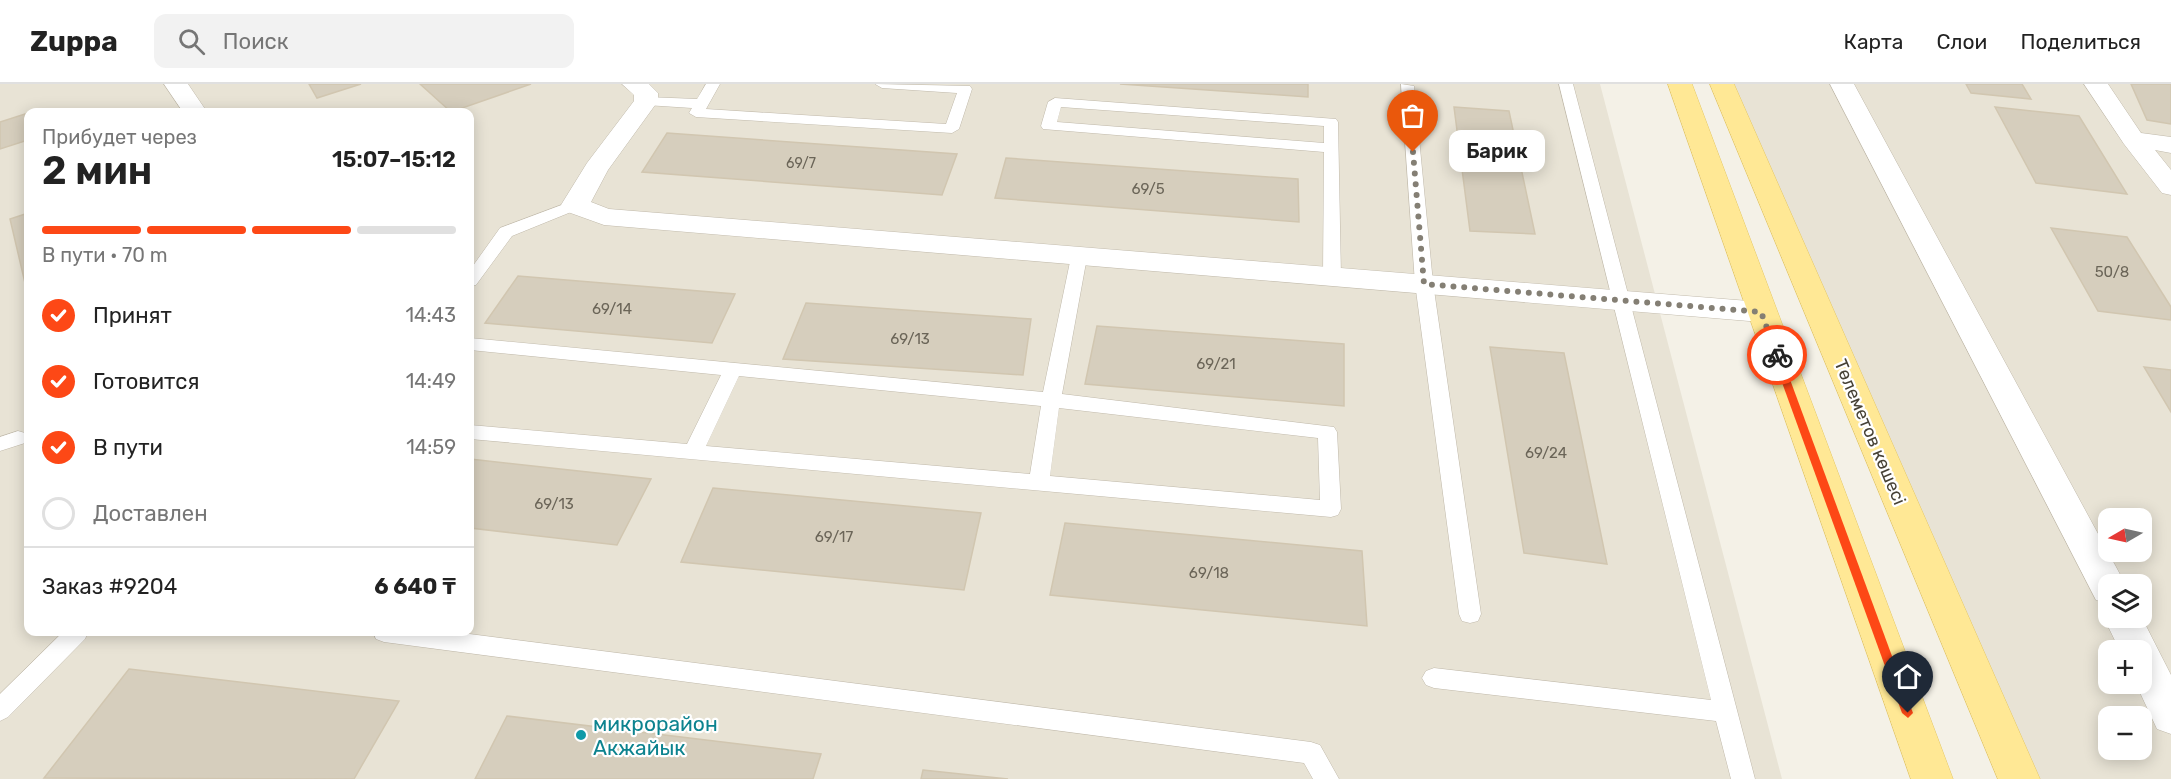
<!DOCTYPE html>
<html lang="ru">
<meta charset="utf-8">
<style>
:root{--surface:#fff;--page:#f2f2f2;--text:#222;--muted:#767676;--line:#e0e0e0;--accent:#fd4816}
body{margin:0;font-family:Rubik,sans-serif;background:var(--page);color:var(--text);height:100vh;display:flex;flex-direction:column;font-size:22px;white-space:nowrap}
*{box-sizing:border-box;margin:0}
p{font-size:20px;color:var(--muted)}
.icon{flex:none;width:33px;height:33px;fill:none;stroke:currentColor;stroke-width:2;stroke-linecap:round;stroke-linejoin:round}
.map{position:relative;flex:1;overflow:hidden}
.panel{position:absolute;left:24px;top:24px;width:450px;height:528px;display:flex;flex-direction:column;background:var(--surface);border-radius:12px;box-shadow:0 3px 15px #0003}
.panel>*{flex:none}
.needle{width:39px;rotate:261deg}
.buttons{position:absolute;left:2098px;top:424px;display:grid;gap:12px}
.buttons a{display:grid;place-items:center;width:54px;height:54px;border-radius:12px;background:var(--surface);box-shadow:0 3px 15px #0003;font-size:30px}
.pin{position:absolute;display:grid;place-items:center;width:51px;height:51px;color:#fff;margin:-62px -26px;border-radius:50% 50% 50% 0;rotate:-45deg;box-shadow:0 0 6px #0007}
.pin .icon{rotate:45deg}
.courier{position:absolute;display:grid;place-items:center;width:60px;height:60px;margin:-30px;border:4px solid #fd4816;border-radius:50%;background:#fff;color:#222;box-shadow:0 2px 8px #0007}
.bubble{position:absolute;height:42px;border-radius:12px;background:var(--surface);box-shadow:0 3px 15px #0003;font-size:20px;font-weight:600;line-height:42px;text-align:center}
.summary em{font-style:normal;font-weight:600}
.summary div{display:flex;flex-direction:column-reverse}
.summary{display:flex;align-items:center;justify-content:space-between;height:102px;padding:0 18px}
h1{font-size:39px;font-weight:600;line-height:45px}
.bar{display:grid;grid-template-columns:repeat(4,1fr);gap:9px 6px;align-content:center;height:72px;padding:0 18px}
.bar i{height:8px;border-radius:4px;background:var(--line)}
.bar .current{background:var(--accent)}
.bar p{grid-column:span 4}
.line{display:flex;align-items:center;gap:15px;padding:0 18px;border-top:2px solid var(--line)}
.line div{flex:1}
ol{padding:0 18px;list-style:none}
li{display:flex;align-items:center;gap:18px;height:66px}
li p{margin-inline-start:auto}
li .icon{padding:6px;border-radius:50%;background:var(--accent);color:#fff;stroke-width:4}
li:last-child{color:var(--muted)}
li i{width:33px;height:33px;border:3px solid var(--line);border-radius:50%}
header{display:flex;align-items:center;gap:36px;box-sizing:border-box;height:84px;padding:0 30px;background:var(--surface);border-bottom:2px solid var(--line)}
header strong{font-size:28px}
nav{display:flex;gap:33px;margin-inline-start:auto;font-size:21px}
.search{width:420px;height:54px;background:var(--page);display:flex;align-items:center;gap:15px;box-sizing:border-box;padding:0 21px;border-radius:12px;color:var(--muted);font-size:22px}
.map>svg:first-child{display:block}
.residential{fill:#e8e3d5;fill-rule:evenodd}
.building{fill:#d6cebd;stroke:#d1c6b0;stroke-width:1.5}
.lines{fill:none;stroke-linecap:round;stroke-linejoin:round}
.service-casing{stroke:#c0b9aa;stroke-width:1}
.minor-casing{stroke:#c0b9aa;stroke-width:1}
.primary-casing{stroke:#e5c764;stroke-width:1}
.service{fill:#fff;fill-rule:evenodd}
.minor{fill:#fff;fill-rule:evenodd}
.primary{fill:#ffe895;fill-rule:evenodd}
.route{fill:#fd4816}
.done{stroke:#847f74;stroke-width:6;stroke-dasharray:0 10.8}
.culture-dot{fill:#0f9aa8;stroke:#fff;stroke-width:2}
.labels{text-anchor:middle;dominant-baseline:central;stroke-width:4.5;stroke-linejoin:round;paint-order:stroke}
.far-number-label{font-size:14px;fill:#6b6558}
.number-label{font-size:15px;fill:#6b6558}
.street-label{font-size:18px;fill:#474236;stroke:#fff}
.near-culture-label{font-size:21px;fill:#0d838f;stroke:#fff;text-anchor:start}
</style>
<header>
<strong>Zuppa</strong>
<div class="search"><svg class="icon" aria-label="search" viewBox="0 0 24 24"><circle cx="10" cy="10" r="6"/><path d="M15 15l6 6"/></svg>Поиск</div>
<nav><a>Карта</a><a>Слои</a><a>Поделиться</a></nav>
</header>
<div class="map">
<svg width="2171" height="695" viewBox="0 0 2171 695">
<rect width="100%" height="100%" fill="#f4f1e7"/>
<!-- residential -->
<path class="residential" d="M0,0H1600L1782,695H0ZM28,28H470V548H28Z
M1728,0H2171V695H2002ZM2109,435H2142V468H2109ZM2109,501H2142V534H2109ZM2109,567H2142V600H2109ZM2109,633H2142V666H2109Z"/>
<!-- building -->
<path class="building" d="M309,0H361L317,14Z
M420,0H531L451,28Z
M1120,0H1308V13Z
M1966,0H2022L2031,15L1971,9Z
M2131,0H2171V40L2147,36Z
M1454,23L1509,27L1535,150L1470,147Z
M1995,23L2079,32L2127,110L2036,99Z
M28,29V56L0,65V38Z
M667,49L957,70L942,111L642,88Z
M1006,74L1298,95L1299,138L995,114Z
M28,129V198L25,199L10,135Z
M2051,144L2127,153L2171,223V236L2098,227Z
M518,192L735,210L712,259L485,239Z
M806,219L1031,235L1023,291L783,275Z
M1097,242L1344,260V322L1085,300Z
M1490,263L1564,269L1607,480L1524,469Z
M2144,283L2171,286V328Z
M470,375L651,395L617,461L470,444Z
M713,404L981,429L964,506L681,478Z
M1065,439L1362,467L1367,542L1050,511Z
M129,585L399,617L354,695L44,694Z
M507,632L821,670L813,695H475Z
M923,686L1008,695H921Z"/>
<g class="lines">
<defs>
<path id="service" d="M706,0H720L706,25L946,40L957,9L882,4L875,0L970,2L972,5L959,45L952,49L696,33L689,29L692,24L646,21L639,17L646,13L697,15Z
M1401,0L1414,2L1433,199L1481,530L1478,537L1470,539L1462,537L1459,530L1415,199Z
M1559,0H1573L1755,695H1731L1716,637L1434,604L1426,601L1422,594L1426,587L1434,584L1711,616Z
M1055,14L1336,35L1338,38L1341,193L1338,197H1326L1323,193L1324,68L1043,45L1041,42L1048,18ZM1061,23L1324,42V59L1057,38Z
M575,116L583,121L581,124L512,152L476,201L470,202V186L500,144Z
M1079,168L1085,169L1087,173L1062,310L1334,343L1337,348L1341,425L1338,431L1331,433L470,355V341L687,360L721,291L470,266V254L1043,308L1071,173L1073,169ZM739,292L1041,322L1030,390L706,362ZM1059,324L1318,354L1320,416L1050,392Z
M18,347L25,349L28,354L25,359L0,367V353Z
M63,548H88L85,555L8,633L0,637V610Z
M373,548H454L1311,658L1320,661L1339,695H1313L1304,679L384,558L376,555Z"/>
<path id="minor" d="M164,0H188L207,28H183Z
M622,0H649L658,9V17L608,86L591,118L609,125L1761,218L1772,221L1776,228L1772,235L1761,238L604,141L565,127L561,121L587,79L634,17V11Z
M1830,0H1854L2122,494L2126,501H2109V520L2096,516Z
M2084,0H2108L2141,49L2171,53V69L2155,66L2171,86V111L2162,109L2124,60Z
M2109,524V534H2142L2171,591V650L2157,645L2136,600H2142V567H2120L2104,534Z"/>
<path id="primary" d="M1668,0H1692L1953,695H1911Z
M1710,0H1734L2040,695H1998Z"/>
</defs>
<!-- service casing -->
<use href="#service" class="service-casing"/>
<!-- minor casing -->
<use href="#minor" class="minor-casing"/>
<!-- primary casing -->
<use href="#primary" class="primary-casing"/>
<!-- service -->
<use href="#service" class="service"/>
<!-- minor -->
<use href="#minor" class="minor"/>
<!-- primary -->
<use href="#primary" class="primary"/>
</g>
<!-- route -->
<path class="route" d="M1777,268L1781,271L1913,629L1908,634L1902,629L1772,271Z"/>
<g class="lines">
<!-- done -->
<path class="done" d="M1413,68L1424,200L1761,228L1777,271"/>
</g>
<!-- markers -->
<circle class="culture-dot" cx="581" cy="651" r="6"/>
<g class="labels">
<!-- far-number labels -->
<g class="far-number-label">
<text x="801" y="79">69/7</text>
</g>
<!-- number labels -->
<g class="number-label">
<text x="1148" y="105">69/5</text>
<text x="2112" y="188">50/8</text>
<text x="612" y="225">69/14</text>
<text x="910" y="255">69/13</text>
<text x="1216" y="280">69/21</text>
<text x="1546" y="369">69/24</text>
<text x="554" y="420">69/13</text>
<text x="834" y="453">69/17</text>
<text x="1209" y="489">69/18</text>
</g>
<!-- street labels -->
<g class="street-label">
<text transform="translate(1870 348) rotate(67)">Төлеметов көшесі</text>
</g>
<!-- near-culture labels -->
<g class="near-culture-label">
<text x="593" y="639">микрорайон<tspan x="593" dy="24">Акжайык</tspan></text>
</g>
</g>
</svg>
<div class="buttons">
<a><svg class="needle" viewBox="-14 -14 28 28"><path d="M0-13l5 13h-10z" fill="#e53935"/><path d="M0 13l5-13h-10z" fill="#767676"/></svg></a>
<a><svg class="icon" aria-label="layers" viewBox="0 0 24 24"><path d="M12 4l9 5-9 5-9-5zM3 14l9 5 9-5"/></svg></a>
<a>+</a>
<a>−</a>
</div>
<div class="pin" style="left:1413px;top:68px;background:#ea580c"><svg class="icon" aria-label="bag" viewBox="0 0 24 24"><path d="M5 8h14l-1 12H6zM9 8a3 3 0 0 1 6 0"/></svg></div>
<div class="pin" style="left:1908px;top:629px;background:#1f2937"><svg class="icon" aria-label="home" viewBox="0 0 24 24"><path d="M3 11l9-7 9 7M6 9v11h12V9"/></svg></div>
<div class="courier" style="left:1777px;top:271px"><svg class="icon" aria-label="bike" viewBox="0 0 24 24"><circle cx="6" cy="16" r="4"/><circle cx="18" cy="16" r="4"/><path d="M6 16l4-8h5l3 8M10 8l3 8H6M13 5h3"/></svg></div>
<div class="bubble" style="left:1449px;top:46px;width:96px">Барик</div>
<section class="panel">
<div class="summary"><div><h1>2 мин</h1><p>Прибудет через</p></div><em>15:07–15:12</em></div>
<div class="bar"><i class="current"></i><i class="current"></i><i class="current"></i><i></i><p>В пути · 70 m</p></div>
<ol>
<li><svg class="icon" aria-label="check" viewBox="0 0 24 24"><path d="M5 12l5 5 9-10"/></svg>Принят<p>14:43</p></li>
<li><svg class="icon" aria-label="check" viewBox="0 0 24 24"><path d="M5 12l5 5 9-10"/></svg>Готовится<p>14:49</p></li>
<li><svg class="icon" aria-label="check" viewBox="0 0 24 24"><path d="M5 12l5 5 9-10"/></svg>В пути<p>14:59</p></li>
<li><i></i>Доставлен</li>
</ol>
<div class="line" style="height:78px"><div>Заказ #9204</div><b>6 640 ₸</b></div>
</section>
</div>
